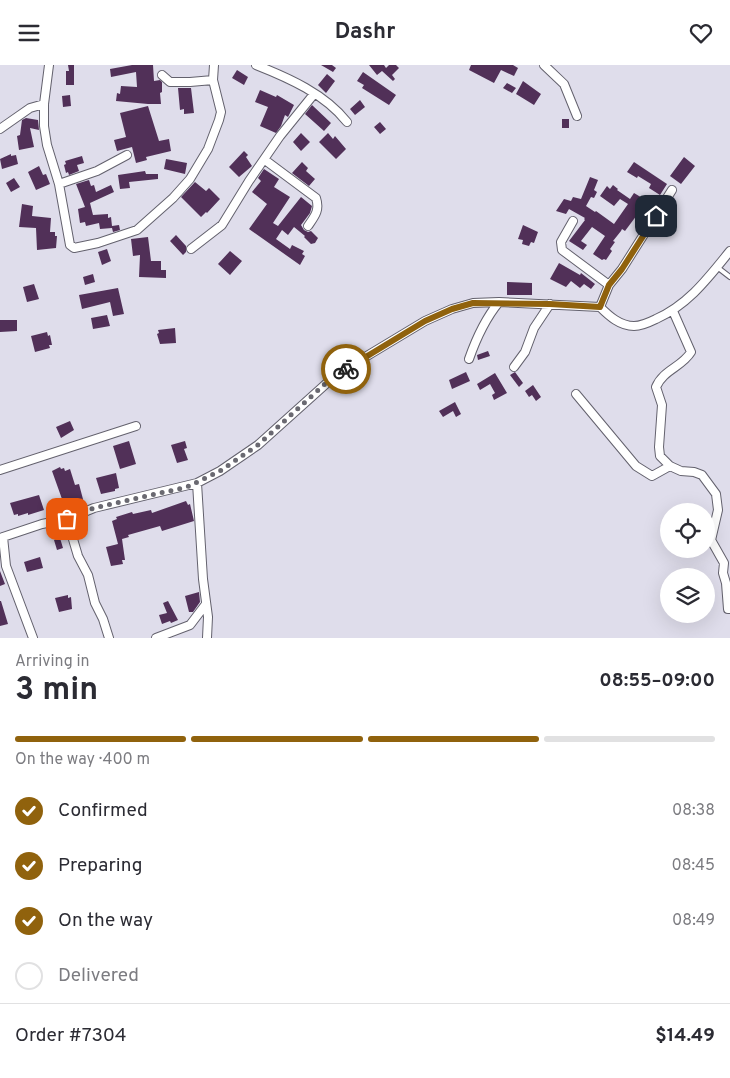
<!DOCTYPE html>
<meta charset="utf-8">
<style>
:root{--surface:#fff;--page:#f2f2f3;--text:#2b2b33;--muted:#7c7c81;--line:#e1e1e2;--accent:#90620d}
body{margin:0;font-family:Overpass,sans-serif;background:var(--page);color:var(--text);height:100vh;display:flex;flex-direction:column;font-size:19px;white-space:nowrap}
*{box-sizing:border-box;margin:0}
p{font-size:16px;color:var(--muted)}
.icon{flex:none;width:28px;height:28px;fill:none;stroke:currentColor;stroke-width:2;stroke-linecap:round;stroke-linejoin:round}
.map{position:relative;height:573px;overflow:hidden}
.sheet{display:flex;flex-direction:column;background:var(--surface);flex:1}
.sheet>*{flex:none}
.controls{position:absolute;left:660px;top:438px;display:grid;gap:10px}
.controls a{display:grid;place-items:center;width:55px;height:55px;border-radius:50%;background:var(--surface);box-shadow:0 5px 20px #0002;font-size:25px}
.pin{position:absolute;display:grid;place-items:center;width:42px;height:42px;color:#fff;margin:-21px;border-radius:10px;box-shadow:0 2px 8px #0006}
.courier{position:absolute;display:grid;place-items:center;width:50px;height:50px;margin:-25px;border:4px solid #90620d;border-radius:50%;background:#fff;color:#222;box-shadow:0 1px 6px #0007}
.overview em{font-style:normal;font-weight:700}
.overview div{display:flex;flex-direction:column-reverse}
.overview{display:flex;align-items:center;justify-content:space-between;height:85px;padding:0 15px}
h1{font-size:32px;font-weight:700;line-height:38px}
.bar{display:grid;grid-template-columns:repeat(4,1fr);gap:8px 5px;align-content:center;height:60px;padding:0 15px}
.bar i{height:6px;border-radius:4px;background:var(--line)}
.bar .on{background:var(--accent)}
.bar p{grid-column:span 4}
.line{display:flex;align-items:center;gap:12px;padding:0 15px;border-top:1px solid var(--line)}
.line div{flex:1}
ol{padding:0 15px;list-style:none}
li{display:flex;align-items:center;gap:15px;height:55px}
li p{margin-inline-start:auto}
li .icon{padding:5px;border-radius:50%;background:var(--accent);color:#fff;stroke-width:4}
li:last-child{color:var(--muted)}
li i{width:28px;height:28px;border:2px solid var(--line);border-radius:50%}
header{display:flex;justify-content:space-between;align-items:center;height:65px;padding:0 15px;background:var(--surface);font-size:22px;font-weight:700}
.map>svg:first-child{display:block}
.building{fill:#513058}
.lines{fill:none;stroke-linecap:round;stroke-linejoin:round}
.lane-casing{stroke:#63616d;stroke-width:6}
.street-casing{stroke:#63616d;stroke-width:10}
.lane{stroke:#fff;stroke-width:4}
.street{stroke:#fff;stroke-width:8}
.done{stroke:#6a6971;stroke-width:5;stroke-dasharray:0 9}
.route{stroke:#90620d;stroke-width:6}
</style>
<header><svg class="icon" aria-label="menu" viewBox="0 0 24 24"><path d="M4 6h16M4 12h16M4 18h16"/></svg>Dashr<svg class="icon" aria-label="heart" viewBox="0 0 24 24"><path d="M12 20l-8-8c-3-5 5-10 8-4 3-6 11-1 8 4z"/></svg></header>
<div class="map">
<svg width="730" height="573" viewBox="0 0 730 573">
<rect width="100%" height="100%" fill="#dfddeb"/>
<!-- building -->
<path class="building" d="M68,0H74V20H66V6H69Z
M132,0H153L154,16L160,15L162,17V27L160,28L161,39H148L116,36L117,28L120,29L121,21L137,22L136,7L111,12L110,4Z
M321,0H332L336,3L333,7Z
M369,0H384L386,3L389,0H396L399,3L392,10L395,14L393,16L382,6L377,10Z
M471,0H513L518,3L514,11L501,5L494,18L469,5Z
M237,5L248,12L244,20L232,13Z
M363,7L396,30L389,40L362,23L364,20L357,16Z
M327,9L335,16L326,28L318,20Z
M523,16L541,29L534,40L516,29Z
M507,18L516,23L512,28L503,23Z
M178,23H191L194,48L184,49V44L180,45Z
M260,25L276,32L277,30L294,40L288,52L285,50L281,61L276,68L260,61L268,42L255,37Z
M70,30L71,41L63,42L62,31Z
M360,35L365,42L355,50L350,44Z
M312,40L331,58L324,66L305,49Z
M148,41L159,76L169,74L171,86L146,92L147,95L136,98L132,82L117,86L114,75L126,72L120,48Z
M26,53L38,55L39,65L30,63L34,82L19,85L17,71L20,70L22,55Z
M562,54H569V63H562Z
M380,57L386,64L380,69L374,62Z
M301,68L310,77L301,86L293,77Z
M328,68L333,74L335,71L346,84L336,94L319,77Z
M244,86L248,90L246,92L252,101L239,112L229,102Z
M11,89V91L16,90L18,99L2,104L0,94Z
M82,91L84,98L77,100L79,106L69,110L68,107L66,108L64,100L66,99L65,96Z
M684,92L695,101L681,119L670,111Z
M166,94L187,98L185,109L164,104Z
M302,97L308,103L306,106L315,114L309,121L292,108Z
M634,97L667,119L660,130L649,123L651,119L638,111L637,113L627,107Z
M39,101L43,110L46,109L50,119L36,125L28,107Z
M264,104L279,114L274,122L290,132L273,158L278,161L301,132L312,141L310,148L301,160L304,165L308,167L311,166L318,173L315,178L311,179L304,172L305,171L294,162L288,170L282,165L276,174L290,184L292,180L304,186L302,189L305,191L300,200L249,164L267,139L252,127L261,116L258,113Z
M145,106L146,109H158V114L129,117L130,123L120,124L118,110Z
M590,112L598,115L594,125L597,127L594,133L591,132L586,141L595,147L596,146L614,159L628,139L620,134L614,141L600,131L607,121L610,124L613,120L618,124L617,125L630,134L634,128L644,134L636,147L637,150L625,166L622,164L621,166L613,176L615,177L610,184L612,186L606,195L604,194L602,195L593,189L605,171L592,162L581,176L587,180L583,185L569,176L585,155L584,154L585,153L569,144L566,149L556,146L564,134L571,136L573,132L581,134Z
M14,113L20,122L11,127L6,118Z
M89,115L91,121L94,120L96,127L111,120L114,127L90,138L93,150L108,149V153L111,152L112,161L119,160L120,165L113,167L112,163L100,164L99,158L86,161L85,157L80,158L78,144L85,142L76,119Z
M195,117L206,126L209,123L220,134L207,148L206,147L201,152L181,132Z
M22,139L33,141L32,151L51,153L50,167H55V171H57L56,183L37,185L36,163L19,162Z
M523,160L538,167L534,178L531,177L529,181L522,179L523,175L518,174Z
M176,170L186,181V187L183,190L170,176Z
M148,172L151,196H161V205H166V213L139,212L140,190L133,191L131,174Z
M107,184L111,196L102,200L98,187Z
M230,186L242,196L230,210L218,199Z
M559,198L580,210L581,208L595,219L591,224L584,219L580,223L571,216L566,222L550,214Z
M93,209L95,217L85,220L83,212Z
M507,217L532,218V230H507Z
M34,219L39,234L27,237L23,222Z
M118,223L124,249L113,251L110,237L82,244L79,230Z
M107,250L110,261L93,264L91,253Z
M0,255H17V266L0,267Z
M175,263L176,278L160,279L157,269L159,268L158,265Z
M47,267L48,271L50,270L52,280H49L50,283L35,287L31,271Z
M488,286L490,291L478,295L477,290Z
M466,307L470,316L452,324L449,315Z
M515,307L523,318L519,322L510,310Z
M495,308L507,328L494,335L492,330L495,328L490,319L480,325L477,319Z
M533,320L541,332L536,336L532,330L529,332L525,326Z
M455,337L461,349L456,352L453,346L443,352L439,346Z
M70,356L74,365L61,373L56,362Z
M129,376L136,399L120,404L113,381Z
M185,376L187,383L184,384L188,395L177,398L171,380Z
M60,402L61,404L64,403L65,406L70,404L75,420L79,419L84,438L77,440L78,443L67,448L52,406Z
M116,408L119,423L115,424V426L101,429L96,413Z
M39,430L44,445L28,450V448L18,451V449L14,450L10,438Z
M186,436L188,440L190,439L194,456L162,466L160,461L128,470L129,472L122,474L125,495H122L123,499L111,501L106,482L118,479L112,456L117,454L116,452L132,447L133,449L151,445L152,448Z
M60,473L63,483L57,485L54,475Z
M40,492L43,503L27,507L24,497Z
M0,506L5,519L0,521Z
M199,527L200,537L193,547H189L185,531Z
M68,530V533L71,532L72,544L59,547L55,533Z
M0,536H1L8,559L0,561Z
M168,536L178,555L171,558L170,556L162,559L159,550L167,548L163,538Z"/>
<g class="lines">
<defs>
<path id="lane" d="M717,202L730,212"/>
<path id="street" d="M49,0L44,39V61L47,80L59,119L70,180L74,183L98,178L137,165L173,133L190,114L208,84L219,55L221,47L213,15L214,0
M256,0C289,13 325,29 347,57
M544,0L564,19L577,51
M162,10L170,17H190L213,15
M0,64L30,43L44,39
M265,95L316,133C320,145 315,151 308,161
M59,119L97,106L127,90
M573,156L561,177L562,185L609,220
M191,184L222,160L249,116L280,71L314,29
M600,242L609,220L622,204L672,125
M673,246L691,287C682,302 663,305 656,322L662,340L659,382L660,391L670,401L681,406L694,407L702,410L716,429L718,445L711,475L724,498L723,508L726,518L728,544H730
M469,294C476,274 485,254 499,237L600,242C609,251 620,261 634,261C641,261 650,257 656,254C689,239 708,213 730,186
M514,302L525,287L534,263L550,239
M576,329L636,401L652,411L670,401
M0,405L136,361
M197,418L220,406L258,380L337,309L425,256L452,244L473,238L499,237
M67,454L78,491L88,510L95,538L103,554L109,573
M3,472L6,501L33,573
M0,473L42,459L67,454L94,443L197,418L203,514L208,552L207,573
M156,573L190,560L206,539"/>
</defs>
<!-- lane casing -->
<use href="#lane" class="lane-casing"/>
<!-- street casing -->
<use href="#street" class="street-casing"/>
<!-- lane -->
<use href="#lane" class="lane"/>
<!-- street -->
<use href="#street" class="street"/>
</g>
<g class="lines">
<!-- done -->
<path class="done" d="M67,454L94,443L187,422L220,406L258,380L337,308L346,304"/>
<!-- route -->
<path class="route" d="M346,304L425,256L452,244L473,238L550,239L600,242L609,220L622,204L656,151"/>
</g>
</svg>
<div class="controls">
<a><svg class="icon" aria-label="locate" viewBox="0 0 24 24"><circle cx="12" cy="12" r="6"/><path d="M12 2v4M12 18v4M2 12h4M18 12h4"/></svg></a>
<a><svg class="icon" aria-label="layers" viewBox="0 0 24 24"><path d="M12 4l9 5-9 5-9-5zM3 14l9 5 9-5"/></svg></a>
</div>
<div class="pin" style="left:67px;top:454px;background:#ea580c"><svg class="icon" aria-label="bag" viewBox="0 0 24 24"><path d="M5 8h14l-1 12H6zM9 8a3 3 0 0 1 6 0"/></svg></div>
<div class="pin" style="left:656px;top:151px;background:#1f2937"><svg class="icon" aria-label="home" viewBox="0 0 24 24"><path d="M3 11l9-7 9 7M6 9v11h12V9"/></svg></div>
<div class="courier" style="left:346px;top:304px"><svg class="icon" aria-label="bike" viewBox="0 0 24 24"><circle cx="6" cy="16" r="4"/><circle cx="18" cy="16" r="4"/><path d="M6 16l4-8h5l3 8M10 8l3 8H6M13 5h3"/></svg></div>
</div>
<section class="sheet">
<div class="overview"><div><h1>3 min</h1><p>Arriving in</p></div><em>08:55–09:00</em></div>
<div class="bar"><i class="on"></i><i class="on"></i><i class="on"></i><i></i><p>On the way · 400 m</p></div>
<ol>
<li><svg class="icon" aria-label="check" viewBox="0 0 24 24"><path d="M5 12l5 5 9-10"/></svg>Confirmed<p>08:38</p></li>
<li><svg class="icon" aria-label="check" viewBox="0 0 24 24"><path d="M5 12l5 5 9-10"/></svg>Preparing<p>08:45</p></li>
<li><svg class="icon" aria-label="check" viewBox="0 0 24 24"><path d="M5 12l5 5 9-10"/></svg>On the way<p>08:49</p></li>
<li><i></i>Delivered</li>
</ol>
<div class="line" style="height:65px"><div>Order #7304</div><b>$14.49</b></div>
</section>
